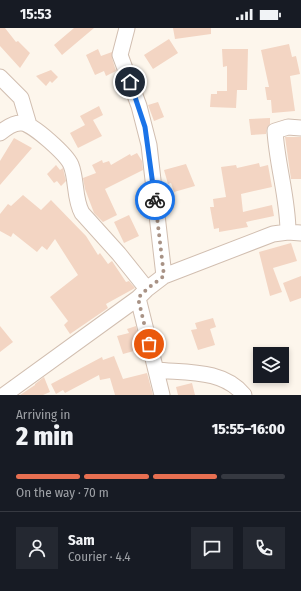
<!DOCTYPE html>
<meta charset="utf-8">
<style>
:root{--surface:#171b24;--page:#242831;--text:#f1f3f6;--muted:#9ea1a6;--line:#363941;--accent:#e76f51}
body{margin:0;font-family:"Fira Sans Condensed",sans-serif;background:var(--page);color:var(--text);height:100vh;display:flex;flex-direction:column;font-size:15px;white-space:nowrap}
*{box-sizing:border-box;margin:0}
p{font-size:13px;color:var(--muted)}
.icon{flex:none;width:22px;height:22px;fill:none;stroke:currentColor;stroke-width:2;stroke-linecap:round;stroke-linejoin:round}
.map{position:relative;height:367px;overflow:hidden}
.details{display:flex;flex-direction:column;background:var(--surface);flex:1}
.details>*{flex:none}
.tools{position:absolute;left:253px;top:319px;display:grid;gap:8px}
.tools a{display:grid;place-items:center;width:36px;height:36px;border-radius:0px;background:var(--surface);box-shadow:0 2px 6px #0003;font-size:20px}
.pin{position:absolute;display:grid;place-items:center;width:34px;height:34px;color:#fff;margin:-17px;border:2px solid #fff;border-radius:50%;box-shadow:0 1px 4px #0007}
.courier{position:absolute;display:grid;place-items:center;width:40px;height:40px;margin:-20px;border:3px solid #1a73e8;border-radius:50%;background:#fff;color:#222;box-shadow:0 1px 5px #0007}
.summary em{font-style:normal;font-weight:800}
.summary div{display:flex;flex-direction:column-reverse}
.summary{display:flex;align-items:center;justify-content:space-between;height:68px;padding:0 16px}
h1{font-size:26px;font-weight:800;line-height:30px}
.bar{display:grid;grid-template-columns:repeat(4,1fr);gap:6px 4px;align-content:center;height:48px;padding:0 16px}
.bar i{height:5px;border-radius:3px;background:var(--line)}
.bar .on{background:var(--accent)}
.bar p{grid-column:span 4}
.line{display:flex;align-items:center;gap:10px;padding:0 16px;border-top:1px solid var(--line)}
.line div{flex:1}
.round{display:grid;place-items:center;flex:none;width:42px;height:42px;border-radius:0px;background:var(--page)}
.status{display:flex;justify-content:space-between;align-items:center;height:28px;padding:0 20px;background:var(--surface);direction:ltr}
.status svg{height:11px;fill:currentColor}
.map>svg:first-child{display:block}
.building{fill:#f3d5c3}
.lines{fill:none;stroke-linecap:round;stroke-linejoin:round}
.minor-casing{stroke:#d1beb0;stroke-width:17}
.minor{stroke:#fff;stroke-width:15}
.done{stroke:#a89285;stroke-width:4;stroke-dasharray:0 7.2}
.route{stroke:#1a73e8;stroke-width:5}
</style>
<div class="status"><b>15:53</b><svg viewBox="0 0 49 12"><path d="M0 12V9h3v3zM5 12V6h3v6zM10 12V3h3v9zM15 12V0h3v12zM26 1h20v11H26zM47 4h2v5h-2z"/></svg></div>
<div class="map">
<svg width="301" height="367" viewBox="0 0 301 367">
<rect width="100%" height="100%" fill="#fdf6ec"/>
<!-- building -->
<path class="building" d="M0,0H5L16,14L18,13L30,25L20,40L0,18Z
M74,0H94L62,27L54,17Z
M173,0H211V6L175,11Z
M169,11L178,25L153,41L144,27Z
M289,16L292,29L296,28L300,46L290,48L295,83L272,85L271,72H267L265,59H269L261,22Z
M98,21L101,28L112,24V30L116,43L106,48L104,43L95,47L86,27Z
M222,21H248L247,62H237L236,80L210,79L211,66H217V63H227V38L223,39Z
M51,42L58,49L52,55L50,53L46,58L36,48Z
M158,74L164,89L154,93L148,77Z
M99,78L103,87L93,92L102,108L78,120L70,105L85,97L80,88Z
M270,90V96L267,100L266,106L251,107L249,91Z
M285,109H301V151H291Z
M14,110L32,120L0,157V133Z
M137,125L142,133L143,142L105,161L117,187L103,194L94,185L85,161L83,150L96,145L92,137L102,132L103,135L109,133L111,137L130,126L131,128Z
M259,135L260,139L268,137L272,159L241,166L243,184L272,177L274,188L246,194L248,199L219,204V200L214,201L210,179H214L213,171L226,169L221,139L236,137L237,140Z
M186,136L195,158L174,164L171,155L168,156L164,142Z
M56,137L60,142L63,140L64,145L66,153L61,158L57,153L54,155L47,146Z
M23,167L41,182L51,172L86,208L98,227L100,225L108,236L112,233L126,254L129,253L135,260L106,276L108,280L70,306L64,297L68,293L50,269L78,247L55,211L47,222L42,218L37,224L13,205L11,209L0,203V186L8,176L11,178Z
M129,187L139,208L124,215L114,194Z
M291,215L297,233L273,240L282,264L270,268L259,224Z
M301,248V270L290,274L283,255Z
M213,290L216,299L210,301L215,317L198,322L191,302L197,301L195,295Z
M0,298L13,314L0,324Z
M136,298L141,321L123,326L117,308L129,305L127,301Z
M114,328L123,351L147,345L153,367H115L110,350L100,352L99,347L65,365L63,362L56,366L51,356L102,329L103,332Z
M44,349L50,364L43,367H20L35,357V356Z
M192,355L195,367H178L176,359Z"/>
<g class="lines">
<defs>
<path id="minor" d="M127,0L120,27L139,78L149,117L164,248
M0,49L21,70L29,97
M0,105C6,100 14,94 22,95C33,96 67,127 71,137C77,152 74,171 82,185L119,226L147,261
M288,204C288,170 277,137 275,103L288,99L301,100
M138,270L162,367
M156,342C186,345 223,341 244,367
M4,367L138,270L147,261L164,248L273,206L288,204L301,205"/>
</defs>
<!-- minor casing -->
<use href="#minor" class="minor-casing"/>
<!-- minor -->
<use href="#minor" class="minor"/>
</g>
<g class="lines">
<!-- done -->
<path class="done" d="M149,316L138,270L147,261L164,248L155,172"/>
<!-- route -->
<path class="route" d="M130,54L145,99L155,172"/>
</g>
</svg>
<div class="tools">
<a><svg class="icon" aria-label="layers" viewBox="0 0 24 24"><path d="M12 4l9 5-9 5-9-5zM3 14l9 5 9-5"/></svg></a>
</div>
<div class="pin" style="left:149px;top:316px;background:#ea580c"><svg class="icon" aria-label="bag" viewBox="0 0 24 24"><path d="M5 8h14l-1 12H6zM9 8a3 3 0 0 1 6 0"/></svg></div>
<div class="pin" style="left:130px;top:54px;background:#1f2937"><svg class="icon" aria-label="home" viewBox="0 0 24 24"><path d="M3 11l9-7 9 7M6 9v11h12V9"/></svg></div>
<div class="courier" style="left:155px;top:172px"><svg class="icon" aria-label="bike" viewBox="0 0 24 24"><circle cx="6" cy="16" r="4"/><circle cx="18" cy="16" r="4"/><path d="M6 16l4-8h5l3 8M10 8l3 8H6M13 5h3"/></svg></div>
</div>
<section class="details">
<div class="summary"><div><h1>2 min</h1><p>Arriving in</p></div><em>15:55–16:00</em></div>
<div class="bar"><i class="on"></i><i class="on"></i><i class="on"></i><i></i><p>On the way · 70 m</p></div>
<div class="line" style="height:72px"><a class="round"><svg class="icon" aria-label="person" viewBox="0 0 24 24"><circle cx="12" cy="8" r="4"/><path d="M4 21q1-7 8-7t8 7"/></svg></a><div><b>Sam</b><p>Courier · 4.4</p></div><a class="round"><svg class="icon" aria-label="chat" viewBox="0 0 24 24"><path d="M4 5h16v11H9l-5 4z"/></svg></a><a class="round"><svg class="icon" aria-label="phone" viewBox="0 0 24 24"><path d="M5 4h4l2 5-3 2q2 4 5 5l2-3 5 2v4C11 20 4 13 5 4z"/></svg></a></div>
</section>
